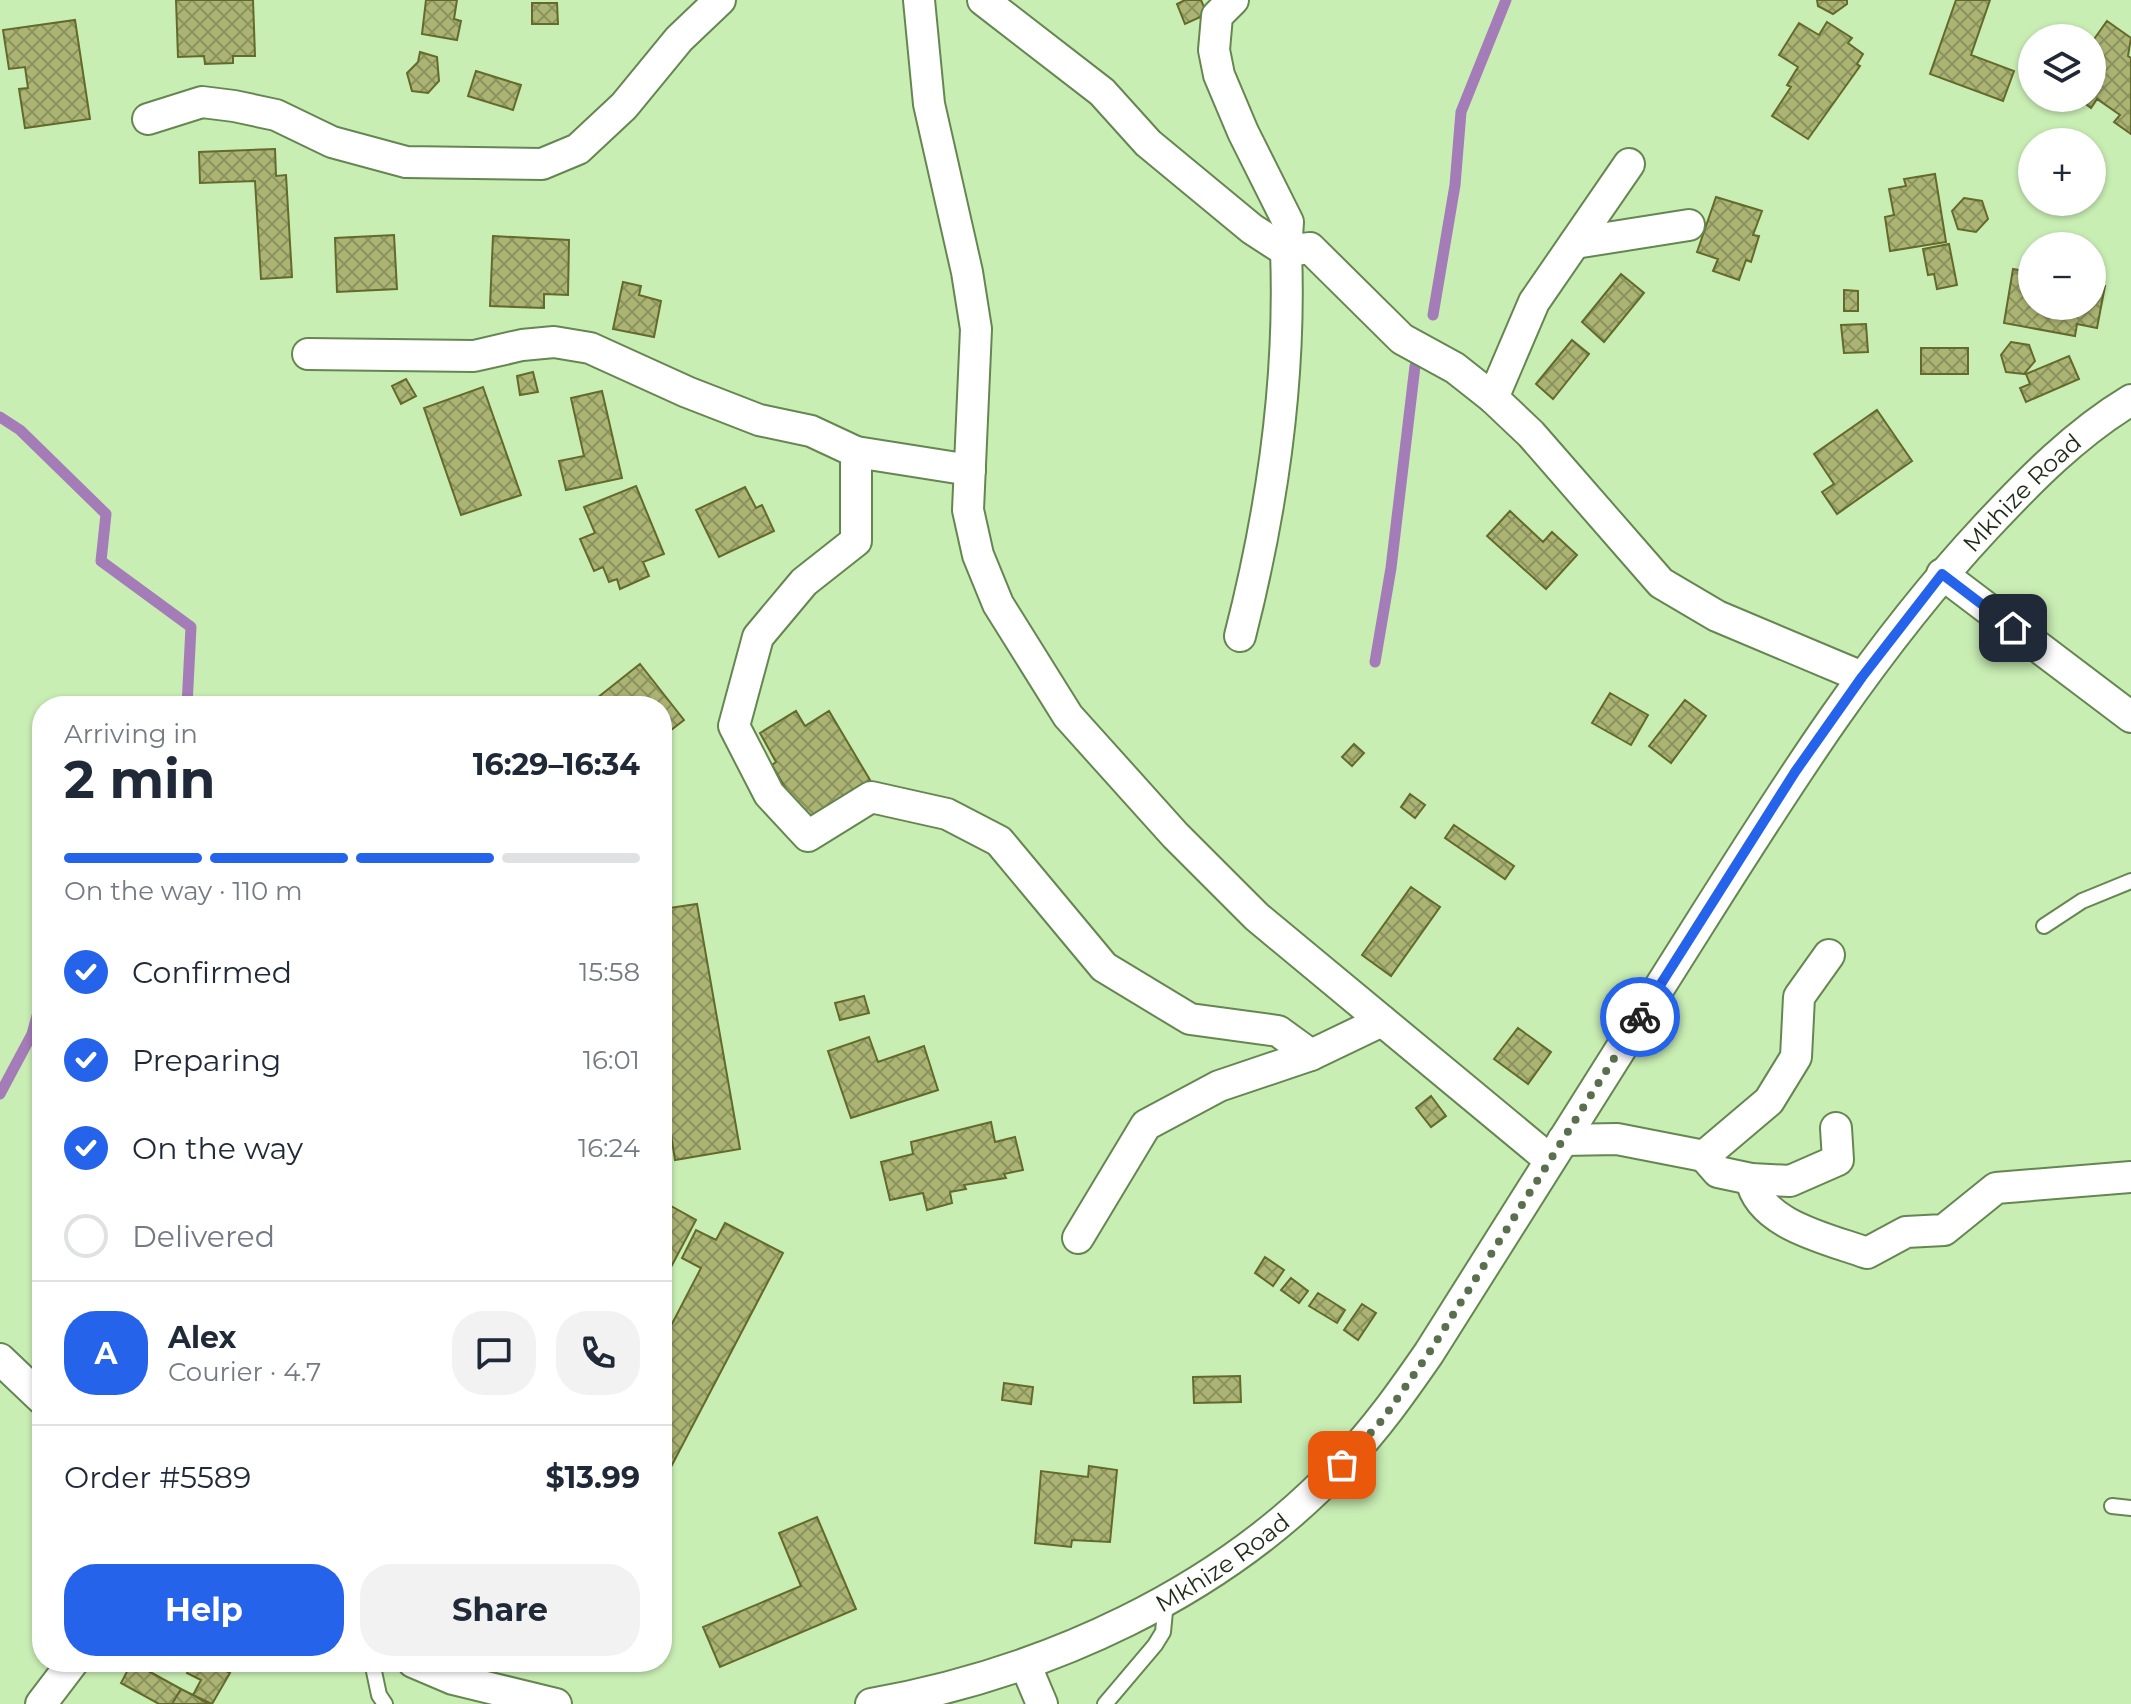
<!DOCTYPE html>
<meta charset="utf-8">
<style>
:root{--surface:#fff;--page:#f2f2f3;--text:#1f2937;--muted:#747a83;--line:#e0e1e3;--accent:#2563eb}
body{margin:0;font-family:Montserrat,sans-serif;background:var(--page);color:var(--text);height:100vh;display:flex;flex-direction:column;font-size:30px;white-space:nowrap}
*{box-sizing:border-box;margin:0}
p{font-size:26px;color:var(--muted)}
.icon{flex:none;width:44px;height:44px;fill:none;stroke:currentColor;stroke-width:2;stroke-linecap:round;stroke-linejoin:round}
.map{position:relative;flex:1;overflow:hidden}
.side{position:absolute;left:32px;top:696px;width:640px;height:976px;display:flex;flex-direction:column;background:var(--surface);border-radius:32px;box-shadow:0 2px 6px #0004}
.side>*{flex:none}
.controls{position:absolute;left:2018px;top:24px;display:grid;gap:16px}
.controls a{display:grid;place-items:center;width:88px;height:88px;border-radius:50%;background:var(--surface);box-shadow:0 2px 6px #0004;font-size:40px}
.pin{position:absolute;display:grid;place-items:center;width:68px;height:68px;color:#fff;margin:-34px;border-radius:16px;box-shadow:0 4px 12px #0006}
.courier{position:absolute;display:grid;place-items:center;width:80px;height:80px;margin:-40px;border:6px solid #2563eb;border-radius:50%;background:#fff;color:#222;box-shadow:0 2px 10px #0007}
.overview em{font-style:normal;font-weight:700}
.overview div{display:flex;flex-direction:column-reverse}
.overview{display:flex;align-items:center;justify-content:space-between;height:136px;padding:0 32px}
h1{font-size:52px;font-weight:700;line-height:60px}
.bar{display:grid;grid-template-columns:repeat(4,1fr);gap:12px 8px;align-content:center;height:96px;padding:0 32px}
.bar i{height:10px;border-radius:6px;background:var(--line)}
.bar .active{background:var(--accent)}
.bar p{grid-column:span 4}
.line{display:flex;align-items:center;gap:20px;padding:0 32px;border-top:2px solid var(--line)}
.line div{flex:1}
.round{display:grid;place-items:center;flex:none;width:84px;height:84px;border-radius:32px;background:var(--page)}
ol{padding:0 32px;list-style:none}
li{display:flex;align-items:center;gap:24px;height:88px}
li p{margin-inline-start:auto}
li .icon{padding:8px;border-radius:50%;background:var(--accent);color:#fff;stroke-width:4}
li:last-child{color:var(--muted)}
li i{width:44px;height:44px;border:4px solid var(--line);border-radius:50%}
.button{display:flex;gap:16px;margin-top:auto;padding:16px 32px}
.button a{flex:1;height:92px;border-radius:32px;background:var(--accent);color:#fff;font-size:32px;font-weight:700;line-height:92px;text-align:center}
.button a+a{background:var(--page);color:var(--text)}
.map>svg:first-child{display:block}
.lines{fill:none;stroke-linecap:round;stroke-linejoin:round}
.stream{stroke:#a47cb7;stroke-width:11}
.building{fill:url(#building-cross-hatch);stroke:#646a2b;stroke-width:2}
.lane-casing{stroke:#658651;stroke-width:18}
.street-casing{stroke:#658651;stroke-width:34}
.lane{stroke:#fff;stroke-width:14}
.street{stroke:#fff;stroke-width:30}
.done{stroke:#5a6f4d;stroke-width:8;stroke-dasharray:0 14.4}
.route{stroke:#2563eb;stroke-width:10}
.labels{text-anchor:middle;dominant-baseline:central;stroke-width:8;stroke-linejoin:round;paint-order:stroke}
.street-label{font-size:24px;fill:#1e2b15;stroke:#d6fcc1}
</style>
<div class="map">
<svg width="2131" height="1704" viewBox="0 0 2131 1704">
<defs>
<pattern id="building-cross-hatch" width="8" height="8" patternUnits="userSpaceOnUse" patternTransform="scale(2)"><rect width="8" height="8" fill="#acb474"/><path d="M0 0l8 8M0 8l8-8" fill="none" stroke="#8b935e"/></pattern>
</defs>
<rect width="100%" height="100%" fill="#c9eeb4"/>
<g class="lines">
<!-- stream -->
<path class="stream" d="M1433,315L1455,185L1461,112L1506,0
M0,417L20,430L106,514L101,561L191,627L187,706
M1375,662L1391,568L1415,366
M0,1094L32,1034L42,998"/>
</g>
<!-- building -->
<path class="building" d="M176,0H253L255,56H233V63L205,64L204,56L178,57Z
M426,0H457L454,19L461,21L457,40L422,34Z
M1185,0H1201L1207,14L1185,24L1177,4Z
M1817,0H1847V4L1833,14L1818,6Z
M1956,0H1990L1971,55L2014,71L2003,101L1930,74Z
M532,3H557L558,24H532Z
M75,20L90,119L25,128L19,89L28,88L25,67L9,69L3,30Z
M2107,21L2131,38L2128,56L2131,58V134L2114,122L2120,115L2097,99L2091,108L2078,98H2092V42Z
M1827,22L1852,38L1848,43L1863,54L1857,64L1860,66L1808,139L1772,116L1791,87L1787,85L1798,67L1779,55L1799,23L1819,35Z
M420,52L437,57L439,81L428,93L412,91L407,73L418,62Z
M476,71L521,85L513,110L468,96Z
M275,149L276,176L286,175L292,277L261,279L255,181L200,183L199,152Z
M1935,174L1946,242L1890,251L1885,217L1894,215L1889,189L1906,186L1904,179Z
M1716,197L1762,211L1753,235L1759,236L1751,262L1746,260L1739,280L1713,271L1718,259L1697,252Z
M1964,198L1982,201L1988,219L1976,232L1958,229L1952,211Z
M394,235L397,289L337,292L335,238Z
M493,236L569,240L568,295L544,294V308L490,306Z
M1949,244L1957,285L1937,289L1934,274L1928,275L1923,249Z
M2013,269L2032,272V306H2092V284L2105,286L2097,328L2077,324L2075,336L2004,323Z
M1621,274L1644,293L1604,342L1582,322Z
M623,282L641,286L639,295L661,301L654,337L613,329Z
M1844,290L1858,291V311H1844Z
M1866,324L1868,352L1844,353L1841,325Z
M1572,340L1589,354L1553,399L1536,384Z
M2011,342L2029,345L2035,361L2024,374L2006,372L2001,355Z
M1921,348H1968V374H1921Z
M2069,356L2079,379L2026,402L2020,388L2030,384L2026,374Z
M533,372L538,392L520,395L517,376Z
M406,379L416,396L401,404L392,386Z
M483,387L521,495L461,515L424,408Z
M602,391L622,478L566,490L559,461L584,456L571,398Z
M1877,410L1912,461L1837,514L1822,492L1834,484L1814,454Z
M636,486L664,554L643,562L649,576L620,589L617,579L609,582L603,567L594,571L580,539L595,533L584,507Z
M745,487L756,508L762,505L774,531L719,557L696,510Z
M1510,511L1543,542L1552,532L1577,555L1546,589L1487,536Z
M640,664L684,720L662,737V706H587Z
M1610,693L1648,715L1631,745L1592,723Z
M1685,700L1706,716L1671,763L1649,746Z
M796,711L805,726L829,711L870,780L804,820L772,765L776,762L760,733Z
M1354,744L1364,753L1352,766L1342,757Z
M1410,794L1425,805L1415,818L1401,807Z
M1454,825L1514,866L1505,879L1445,838Z
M1411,887L1440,907L1391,976L1362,955Z
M697,904L740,1149L675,1160L669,1122L662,1123V909Z
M864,996L869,1013L840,1020L835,1003Z
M1518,1028L1551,1052L1528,1084L1494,1059Z
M869,1037L878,1062L924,1046L938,1090L851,1118L828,1051Z
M1431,1096L1446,1116L1431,1127L1416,1108Z
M991,1122L995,1142L1015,1137L1023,1170L1004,1174L1006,1178L964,1185L966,1189L950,1192L952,1203L927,1210L923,1193L890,1200L881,1162L913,1154L911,1142Z
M662,1201L696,1220L670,1269L662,1265Z
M725,1223L783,1253L662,1484V1343L701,1268L682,1258L696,1230L716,1240Z
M1265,1257L1284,1270L1273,1286L1255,1273Z
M1291,1278L1308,1291L1299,1303L1281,1290Z
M1318,1293L1345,1310L1337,1323L1309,1306Z
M1362,1304L1376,1313L1358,1340L1344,1330Z
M1240,1376L1241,1402L1194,1403L1193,1377Z
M1004,1383L1033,1387L1031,1404L1002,1400Z
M1089,1466L1117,1470L1110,1542L1072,1540L1071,1547L1035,1543L1041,1471L1088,1477Z
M817,1517L856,1609L720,1667L703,1627L801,1586L779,1533Z
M132,1662L181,1689L172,1704H159L121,1683Z
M193,1662H210L230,1673L212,1704L193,1695L201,1680L187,1673Z
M181,1689L193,1695L208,1704H172Z"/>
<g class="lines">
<defs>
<path id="lane" d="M2044,926L2082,901L2131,881
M2112,1506L2131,1508
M372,1662L379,1695L385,1704
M1105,1704L1155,1645L1163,1632L1166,1601"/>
<g id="street">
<path d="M919,0L929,104L967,272L976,329L968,510L978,555L998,604L1068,716L1175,835L1257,917L1550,1160"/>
<path d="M983,0L1102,92L1148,143L1252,229L1286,251C1291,381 1272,511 1240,636"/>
<path d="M1233,0L1217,16L1214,50L1219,75L1243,132L1288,222L1286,251L1310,248L1402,339L1455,368L1493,398L1531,434L1661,583L1717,616L1862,677"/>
<path d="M148,119L202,102L234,106L276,115L332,142L406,162L542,164L578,149L624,106L679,39L720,0"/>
<path d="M1575,243L1689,225"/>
<path d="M308,354L474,356L522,345L554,342L590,348L687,392L759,420L811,431L856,452L970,470"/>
<path d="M1493,398L1534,302L1629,164"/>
<path d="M856,452V541L804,582L758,637L734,726L769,794L808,836L871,797L947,814L999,841L1104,967L1190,1019L1278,1031L1311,1055L1382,1021"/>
<path d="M1942,574L2131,717"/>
<path d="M1563,1140L1617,1139L1704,1156L1769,1101L1796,1057L1799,997L1829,955"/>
<path d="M1704,1156L1718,1172L1751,1179L1790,1181L1838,1160L1836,1128"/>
<path d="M1751,1179C1759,1225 1829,1239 1867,1253L1906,1232L1944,1230L1996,1188L2131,1177"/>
<path d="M1078,1238L1146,1125L1219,1086L1311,1055"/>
<path d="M0,1359L42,1399"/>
<path d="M413,1662L453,1679L556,1704"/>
<path d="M1026,1666L1042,1704"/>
<path d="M41,1704L73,1662"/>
<path id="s1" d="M871,1704C1045,1673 1221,1594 1343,1463C1376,1429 1402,1392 1429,1353C1519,1210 1609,1067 1700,923C1787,785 1874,647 1986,527C2030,480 2076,433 2131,400"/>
</g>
</defs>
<!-- lane casing -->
<use href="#lane" class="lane-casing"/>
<!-- street casing -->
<use href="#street" class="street-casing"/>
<!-- lane -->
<use href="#lane" class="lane"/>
<!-- street -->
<use href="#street" class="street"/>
</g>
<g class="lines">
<!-- done -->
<path class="done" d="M1342,1465L1383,1419L1429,1353L1640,1017"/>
<!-- route -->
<path class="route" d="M1640,1017L1795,772L1862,677L1942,574L2013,628"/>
</g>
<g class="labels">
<!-- street labels -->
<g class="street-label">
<text stroke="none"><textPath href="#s1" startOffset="1726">Mkhize Road</textPath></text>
<text stroke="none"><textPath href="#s1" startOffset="382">Mkhize Road</textPath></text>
</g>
</g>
</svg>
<div class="controls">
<a><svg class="icon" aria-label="layers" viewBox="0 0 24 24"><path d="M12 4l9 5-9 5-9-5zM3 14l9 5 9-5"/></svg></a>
<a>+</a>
<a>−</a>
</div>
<div class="pin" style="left:1342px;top:1465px;background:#ea580c"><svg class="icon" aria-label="bag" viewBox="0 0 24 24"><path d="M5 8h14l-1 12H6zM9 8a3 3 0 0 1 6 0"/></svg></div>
<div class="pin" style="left:2013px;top:628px;background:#1f2937"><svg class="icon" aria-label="home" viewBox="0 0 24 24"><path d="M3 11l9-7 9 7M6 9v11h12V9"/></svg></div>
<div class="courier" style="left:1640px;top:1017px"><svg class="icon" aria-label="bike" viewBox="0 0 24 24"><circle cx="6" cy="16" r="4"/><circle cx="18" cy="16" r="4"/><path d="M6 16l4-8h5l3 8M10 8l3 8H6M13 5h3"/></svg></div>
<section class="side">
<div class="overview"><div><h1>2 min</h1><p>Arriving in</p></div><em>16:29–16:34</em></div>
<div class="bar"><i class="active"></i><i class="active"></i><i class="active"></i><i></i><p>On the way · 110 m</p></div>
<ol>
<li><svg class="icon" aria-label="check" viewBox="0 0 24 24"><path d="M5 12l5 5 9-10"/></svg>Confirmed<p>15:58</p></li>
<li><svg class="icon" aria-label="check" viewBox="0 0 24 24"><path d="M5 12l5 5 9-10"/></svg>Preparing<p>16:01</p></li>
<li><svg class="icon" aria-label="check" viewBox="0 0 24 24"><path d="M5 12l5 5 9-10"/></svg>On the way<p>16:24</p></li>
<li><i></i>Delivered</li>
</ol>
<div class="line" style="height:144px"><b class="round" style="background:var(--accent);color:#fff">A</b><div><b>Alex</b><p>Courier · 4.7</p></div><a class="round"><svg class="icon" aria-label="chat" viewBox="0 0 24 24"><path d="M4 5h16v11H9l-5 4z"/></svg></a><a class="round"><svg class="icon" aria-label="phone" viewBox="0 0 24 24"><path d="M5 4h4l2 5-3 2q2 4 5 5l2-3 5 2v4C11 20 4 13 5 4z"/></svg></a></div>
<div class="line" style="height:104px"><div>Order #5589</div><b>$13.99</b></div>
<div class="button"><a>Help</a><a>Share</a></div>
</section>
</div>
